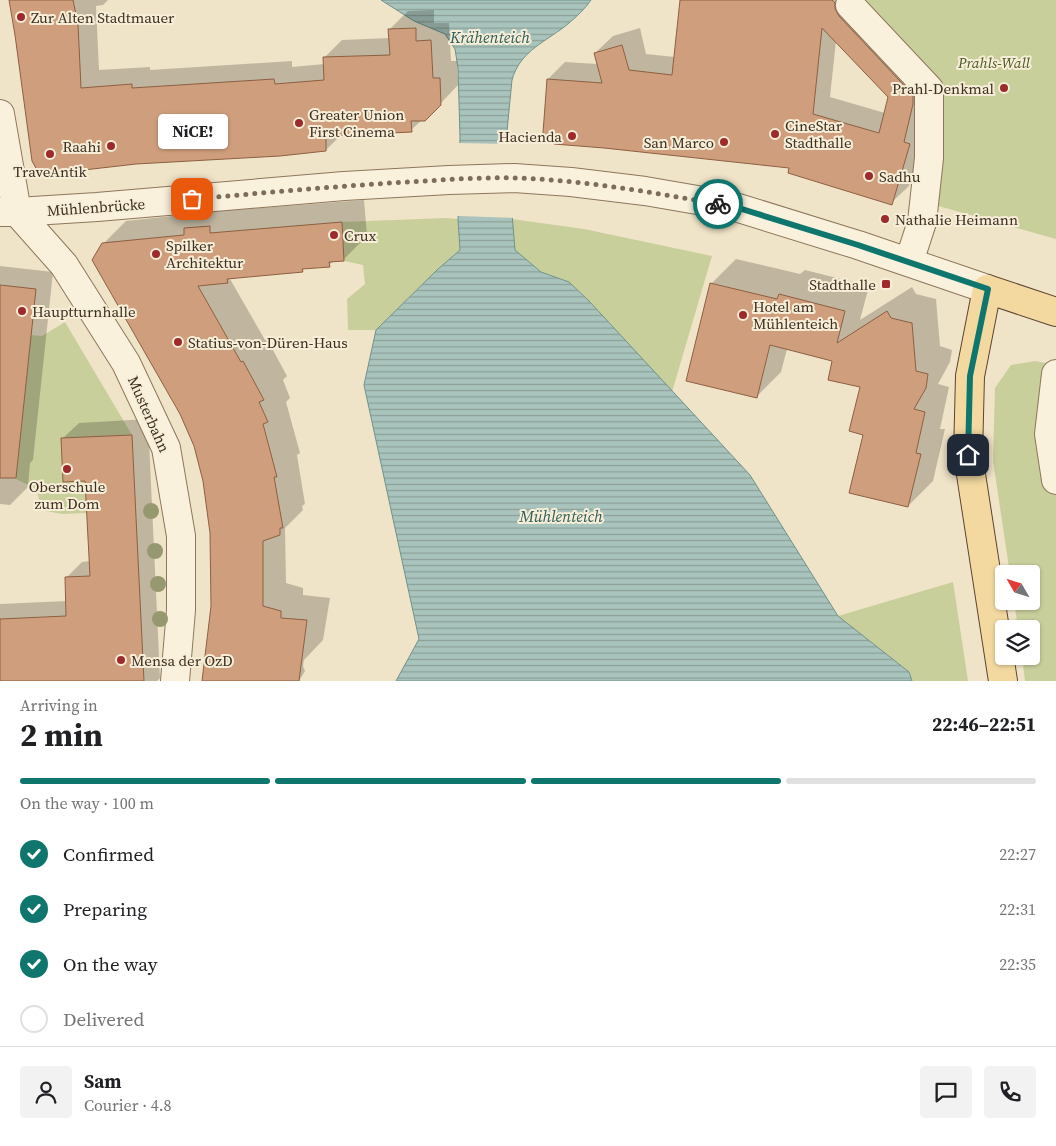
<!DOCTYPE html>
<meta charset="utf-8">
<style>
:root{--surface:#fff;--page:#f2f2f2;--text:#202124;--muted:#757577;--line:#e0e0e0;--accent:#0f766e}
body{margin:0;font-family:"Source Serif 4",serif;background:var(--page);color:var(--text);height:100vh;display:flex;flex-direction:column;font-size:19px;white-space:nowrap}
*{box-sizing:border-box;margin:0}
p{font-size:16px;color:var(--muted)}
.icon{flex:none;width:28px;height:28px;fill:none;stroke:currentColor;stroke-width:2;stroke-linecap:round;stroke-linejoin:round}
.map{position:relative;height:681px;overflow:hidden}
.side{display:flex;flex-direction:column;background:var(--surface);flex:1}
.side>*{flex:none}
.needle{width:32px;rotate:309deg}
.fabs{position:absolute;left:995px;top:565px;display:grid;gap:10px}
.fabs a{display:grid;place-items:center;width:45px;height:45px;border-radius:5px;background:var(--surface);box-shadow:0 1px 4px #0004;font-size:25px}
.pin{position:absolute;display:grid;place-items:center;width:42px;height:42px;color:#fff;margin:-21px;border-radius:10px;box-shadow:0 2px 8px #0006}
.courier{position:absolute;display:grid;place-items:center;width:50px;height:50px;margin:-25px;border:4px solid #0f766e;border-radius:50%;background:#fff;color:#222;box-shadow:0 1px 6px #0007}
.bubble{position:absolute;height:35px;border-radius:5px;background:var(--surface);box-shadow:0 1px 4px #0004;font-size:16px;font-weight:700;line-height:35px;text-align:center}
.overview em{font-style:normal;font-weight:700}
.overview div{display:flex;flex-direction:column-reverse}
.overview{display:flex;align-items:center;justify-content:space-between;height:85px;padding:0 20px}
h1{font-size:32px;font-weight:700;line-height:38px}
.bar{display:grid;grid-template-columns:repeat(4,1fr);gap:8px 5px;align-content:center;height:60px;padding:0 20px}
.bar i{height:6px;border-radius:4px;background:var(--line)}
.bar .active{background:var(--accent)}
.bar p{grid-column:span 4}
.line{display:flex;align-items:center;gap:12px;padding:0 20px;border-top:1px solid var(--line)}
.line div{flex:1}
.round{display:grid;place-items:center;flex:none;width:52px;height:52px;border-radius:5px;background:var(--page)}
ol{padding:0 20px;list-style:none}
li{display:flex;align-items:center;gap:15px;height:55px}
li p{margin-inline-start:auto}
li .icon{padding:5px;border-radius:50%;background:var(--accent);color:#fff;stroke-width:4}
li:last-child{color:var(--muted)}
li i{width:28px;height:28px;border:2px solid var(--line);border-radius:50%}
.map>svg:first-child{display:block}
.green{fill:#c9cf9b}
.water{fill:url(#water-rules);stroke:#6f938a}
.pier{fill:#f0e4c8}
.shadow{fill:#0003;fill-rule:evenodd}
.building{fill:#cf9f7d;stroke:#8d5f41;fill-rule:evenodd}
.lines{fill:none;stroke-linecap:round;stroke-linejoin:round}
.minor-casing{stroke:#8d765c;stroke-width:30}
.major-casing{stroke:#5b4430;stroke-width:30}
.minor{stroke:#faf1dc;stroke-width:28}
.major{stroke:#f3d9a0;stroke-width:28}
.tree{fill:#96986f}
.done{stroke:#7c6e5b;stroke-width:5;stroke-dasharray:0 9}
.route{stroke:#0f766e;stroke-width:6}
.poi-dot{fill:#9e2a2b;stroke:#f7eed8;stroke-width:2}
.labels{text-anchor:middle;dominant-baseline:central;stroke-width:4;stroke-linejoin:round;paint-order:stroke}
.poi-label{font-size:15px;fill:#3d2e20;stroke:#f7eed8;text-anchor:start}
.park-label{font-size:15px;font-style:italic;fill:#4d5a26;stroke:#f7eed8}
.street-label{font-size:15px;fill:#3d2e20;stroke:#f7eed8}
.water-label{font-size:16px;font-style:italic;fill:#2f5d5a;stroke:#f7eed8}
</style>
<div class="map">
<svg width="1056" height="681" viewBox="0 0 1056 681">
<defs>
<pattern id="water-rules" width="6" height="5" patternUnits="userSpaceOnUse" patternTransform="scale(1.25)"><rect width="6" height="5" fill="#a9c4bc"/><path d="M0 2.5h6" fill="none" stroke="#8ba098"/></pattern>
</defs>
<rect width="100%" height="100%" fill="#f0e4c8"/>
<!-- green -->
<path class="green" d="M859,0H1056V239L931,204L937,83Z
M446,218L458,219L460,250L437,270L376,330H348L347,299L365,284L363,265L344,261L342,222Z
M512,219L584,229L712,256L672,392L589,301L569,282L541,272L515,250Z
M65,322L132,435L61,438L85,481L87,513L62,514L46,511L40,502L36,489L16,479L31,335L42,336Z
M1035,361L1056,365V681H1025L1022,656H1031V629H1018L1014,601H1031V574H1010L993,461L995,388L1011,365Z
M953,582L968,681H912L909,672L838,616Z"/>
<!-- water -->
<path class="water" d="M381,0H591C585,9 577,16 569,23C548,41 520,50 512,80L506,141L515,250L541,272L569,282L589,301L750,475L838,616L909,672L912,681H396L419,639L364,385L376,330L437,270L460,250L458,219L460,137L458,68L455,49L445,34L414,21Z"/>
<!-- pier -->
<path class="pier" d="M457,143L509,144L514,218L456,216Z"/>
<!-- shadow -->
<path class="shadow" d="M11,0H108L103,5L96,6L99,70L150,67V70L292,61V67L324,64V58L342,40L390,38V29L408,11L434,10V23H449L451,61H457L458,85L425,120H422L411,130L342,134L326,150L136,163Z
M682,0H857L930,78L927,126L909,186L891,203L548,79L565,62L598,64L595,53L613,36L640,28L646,54L675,57ZM836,41L889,97L885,113L830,97Z
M364,200L367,236L344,259L334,261L329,265L306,267L302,271L232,277L230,279L265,340L267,339L287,376L283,380L290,398L286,402L300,453L297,455L305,504L302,506L303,510L285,528L286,583L303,588V595L330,598L323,640L304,660L303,666L305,671L299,681H203L212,606L211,533L204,480L195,446L103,244L126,221L200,213L208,205L233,203V210Z
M736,259L800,274L805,270L869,286L860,320L912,287L916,294L936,299L940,346L952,350L950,362L938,384L949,387L940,429H945L933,481L908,506L864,434L861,387L834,361L787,349L781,372L757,396L711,284Z
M0,266L53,272L33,460L30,463L28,487L10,505L0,504Z
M148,419L160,678L157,681H0V604L67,601L66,578L82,562L90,561L86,479L63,438L79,423Z"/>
<!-- building -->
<path class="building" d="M9,0H73L78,24L81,88L132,84V88L274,79L275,84L324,80L323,57L390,55L388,29L416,28V41L431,40L433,78H440L441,105L425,121H411L412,132L326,136V151L280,156L136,164L49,174L37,170L32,161L15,35Z
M680,0H832L835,3V9L839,16L913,95V104L904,142L910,144L892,205L788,173L789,168L604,148L554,144L543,133L547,79L602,83L594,53L622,45L629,70L672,75ZM822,28L888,97L879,133L813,114Z
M342,222L344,261L329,262L330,267L302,269L303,272L227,279L228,283L198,286L241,362L243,361L264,400L259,402L268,422L263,424L277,477H274L283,528H280V535L263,541V606L281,611V618L307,620L299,681H202L211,606L210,533L203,481L194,446L180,414L92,260L102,243L184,235V228L210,226V233Z
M710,283L777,299L779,294L845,311L837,343L887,311L891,318L912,323L916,371L928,374L926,388L914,409L925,412L916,453L921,454L908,507L849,493L863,435L849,431L860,387L828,380L832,361L770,345L757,398L686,381Z
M0,285L36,289L16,478H0Z
M132,435L144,681H0V619L66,616L65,577L90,576L85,481L63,482L61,438Z"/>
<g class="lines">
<defs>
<path id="minor" d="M850,5L929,89V158L922,222L909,262
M0,114L17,212
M0,212H17L97,207L344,186L449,180L514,178L571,182L645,191L732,206L858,245L987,289
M17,212L64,265L126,363L166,448L181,536V610L175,681
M1056,374L1049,434L1056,480"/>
<path id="major" d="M1003,681L968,455L970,376L987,289L1056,312"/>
</defs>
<!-- minor casing -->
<use href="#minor" class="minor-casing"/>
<!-- major casing -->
<use href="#major" class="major-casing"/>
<!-- minor -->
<use href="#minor" class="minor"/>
<!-- major -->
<use href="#major" class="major"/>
</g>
<!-- trees -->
<g class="tree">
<circle cx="151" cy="511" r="8"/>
<circle cx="155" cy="551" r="8"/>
<circle cx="158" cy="584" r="8"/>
<circle cx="160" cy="619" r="8"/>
</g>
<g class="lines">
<!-- done -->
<path class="done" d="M192,199C264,193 336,186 408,182C443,180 479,177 514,178C583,180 650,192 718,204"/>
<!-- route -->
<path class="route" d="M718,204L732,206L858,245L988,289L970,376L968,455"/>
</g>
<!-- markers -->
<g class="poi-dot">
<circle cx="21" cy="17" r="5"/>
<circle cx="1004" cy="88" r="5"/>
<circle cx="299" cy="123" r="5"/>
<circle cx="775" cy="134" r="5"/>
<circle cx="572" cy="136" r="5"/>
<circle cx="724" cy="142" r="5"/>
<circle cx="111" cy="146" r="5"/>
<circle cx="50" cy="154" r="5"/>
<circle cx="869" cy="176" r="5"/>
<circle cx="885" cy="219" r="5"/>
<circle cx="334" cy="235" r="5"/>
<circle cx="156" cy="254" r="5"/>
<rect x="881" y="279" width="10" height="10" rx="2.5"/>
<circle cx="22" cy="311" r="5"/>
<circle cx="743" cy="315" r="5"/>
<circle cx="178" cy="342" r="5"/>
<circle cx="67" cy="469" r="5"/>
<circle cx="121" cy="660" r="5"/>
</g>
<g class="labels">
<!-- poi labels -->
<g class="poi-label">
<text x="31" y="17">Zur Alten Stadtmauer</text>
<text x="994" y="88" text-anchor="end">Prahl-Denkmal</text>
<text x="309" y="114">Greater Union<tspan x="309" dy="17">First Cinema</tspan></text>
<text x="785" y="125">CineStar<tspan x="785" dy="17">Stadthalle</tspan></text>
<text x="562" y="136" text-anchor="end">Hacienda</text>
<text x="714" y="142" text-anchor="end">San Marco</text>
<text x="101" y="146" text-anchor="end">Raahi</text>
<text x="50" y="171" text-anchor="middle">TraveAntik</text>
<text x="879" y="176">Sadhu</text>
<text x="895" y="219">Nathalie Heimann</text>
<text x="344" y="235">Crux</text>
<text x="166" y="245">Spilker<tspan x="166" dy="17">Architektur</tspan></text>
<text x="876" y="284" text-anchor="end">Stadthalle</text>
<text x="753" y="306">Hotel am<tspan x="753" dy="17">Mühlenteich</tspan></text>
<text x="32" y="311">Hauptturnhalle</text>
<text x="188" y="342">Statius-von-Düren-Haus</text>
<text x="67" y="486" text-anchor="middle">Oberschule<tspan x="67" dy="17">zum Dom</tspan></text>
<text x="131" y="660">Mensa der OzD</text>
</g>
<!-- park labels -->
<g class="park-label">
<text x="994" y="62">Prahls-Wall</text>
</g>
<!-- street labels -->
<g class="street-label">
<text transform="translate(96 207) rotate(-4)">Mühlenbrücke</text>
<text transform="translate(149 414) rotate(66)">Musterbahn</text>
</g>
<!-- water labels -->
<g class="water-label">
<text x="490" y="37">Krähenteich</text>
<text x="561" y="516">Mühlenteich</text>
</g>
</g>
</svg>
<div class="fabs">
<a><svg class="needle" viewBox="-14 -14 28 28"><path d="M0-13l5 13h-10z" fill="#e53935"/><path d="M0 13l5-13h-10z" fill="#757577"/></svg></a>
<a><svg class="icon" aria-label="layers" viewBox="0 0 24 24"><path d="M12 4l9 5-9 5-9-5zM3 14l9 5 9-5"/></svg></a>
</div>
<div class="pin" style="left:192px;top:199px;background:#ea580c"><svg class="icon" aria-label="bag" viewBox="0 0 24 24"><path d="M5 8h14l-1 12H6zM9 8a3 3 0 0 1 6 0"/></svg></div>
<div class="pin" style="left:968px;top:455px;background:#1f2937"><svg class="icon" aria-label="home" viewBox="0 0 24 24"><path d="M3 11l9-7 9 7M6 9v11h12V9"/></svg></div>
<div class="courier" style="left:718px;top:204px"><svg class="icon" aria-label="bike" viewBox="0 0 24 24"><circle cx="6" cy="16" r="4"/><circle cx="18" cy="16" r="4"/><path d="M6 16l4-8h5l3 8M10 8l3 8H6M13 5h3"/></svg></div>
<div class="bubble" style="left:158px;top:114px;width:70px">NiCE!</div>
</div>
<section class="side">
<div class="overview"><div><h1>2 min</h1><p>Arriving in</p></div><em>22:46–22:51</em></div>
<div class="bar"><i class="active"></i><i class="active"></i><i class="active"></i><i></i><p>On the way · 100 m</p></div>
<ol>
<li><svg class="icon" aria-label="check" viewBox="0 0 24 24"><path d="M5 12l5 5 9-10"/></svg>Confirmed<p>22:27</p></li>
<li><svg class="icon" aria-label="check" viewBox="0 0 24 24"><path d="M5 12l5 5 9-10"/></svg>Preparing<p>22:31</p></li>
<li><svg class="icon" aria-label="check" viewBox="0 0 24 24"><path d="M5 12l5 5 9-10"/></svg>On the way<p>22:35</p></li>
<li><i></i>Delivered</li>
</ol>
<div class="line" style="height:90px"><a class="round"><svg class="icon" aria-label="person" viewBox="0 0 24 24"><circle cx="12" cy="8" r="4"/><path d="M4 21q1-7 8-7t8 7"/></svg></a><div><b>Sam</b><p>Courier · 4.8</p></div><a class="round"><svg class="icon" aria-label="chat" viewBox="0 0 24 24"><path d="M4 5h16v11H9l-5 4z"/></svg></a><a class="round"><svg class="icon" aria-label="phone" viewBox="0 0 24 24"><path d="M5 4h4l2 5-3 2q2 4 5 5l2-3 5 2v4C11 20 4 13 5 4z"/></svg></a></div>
</section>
